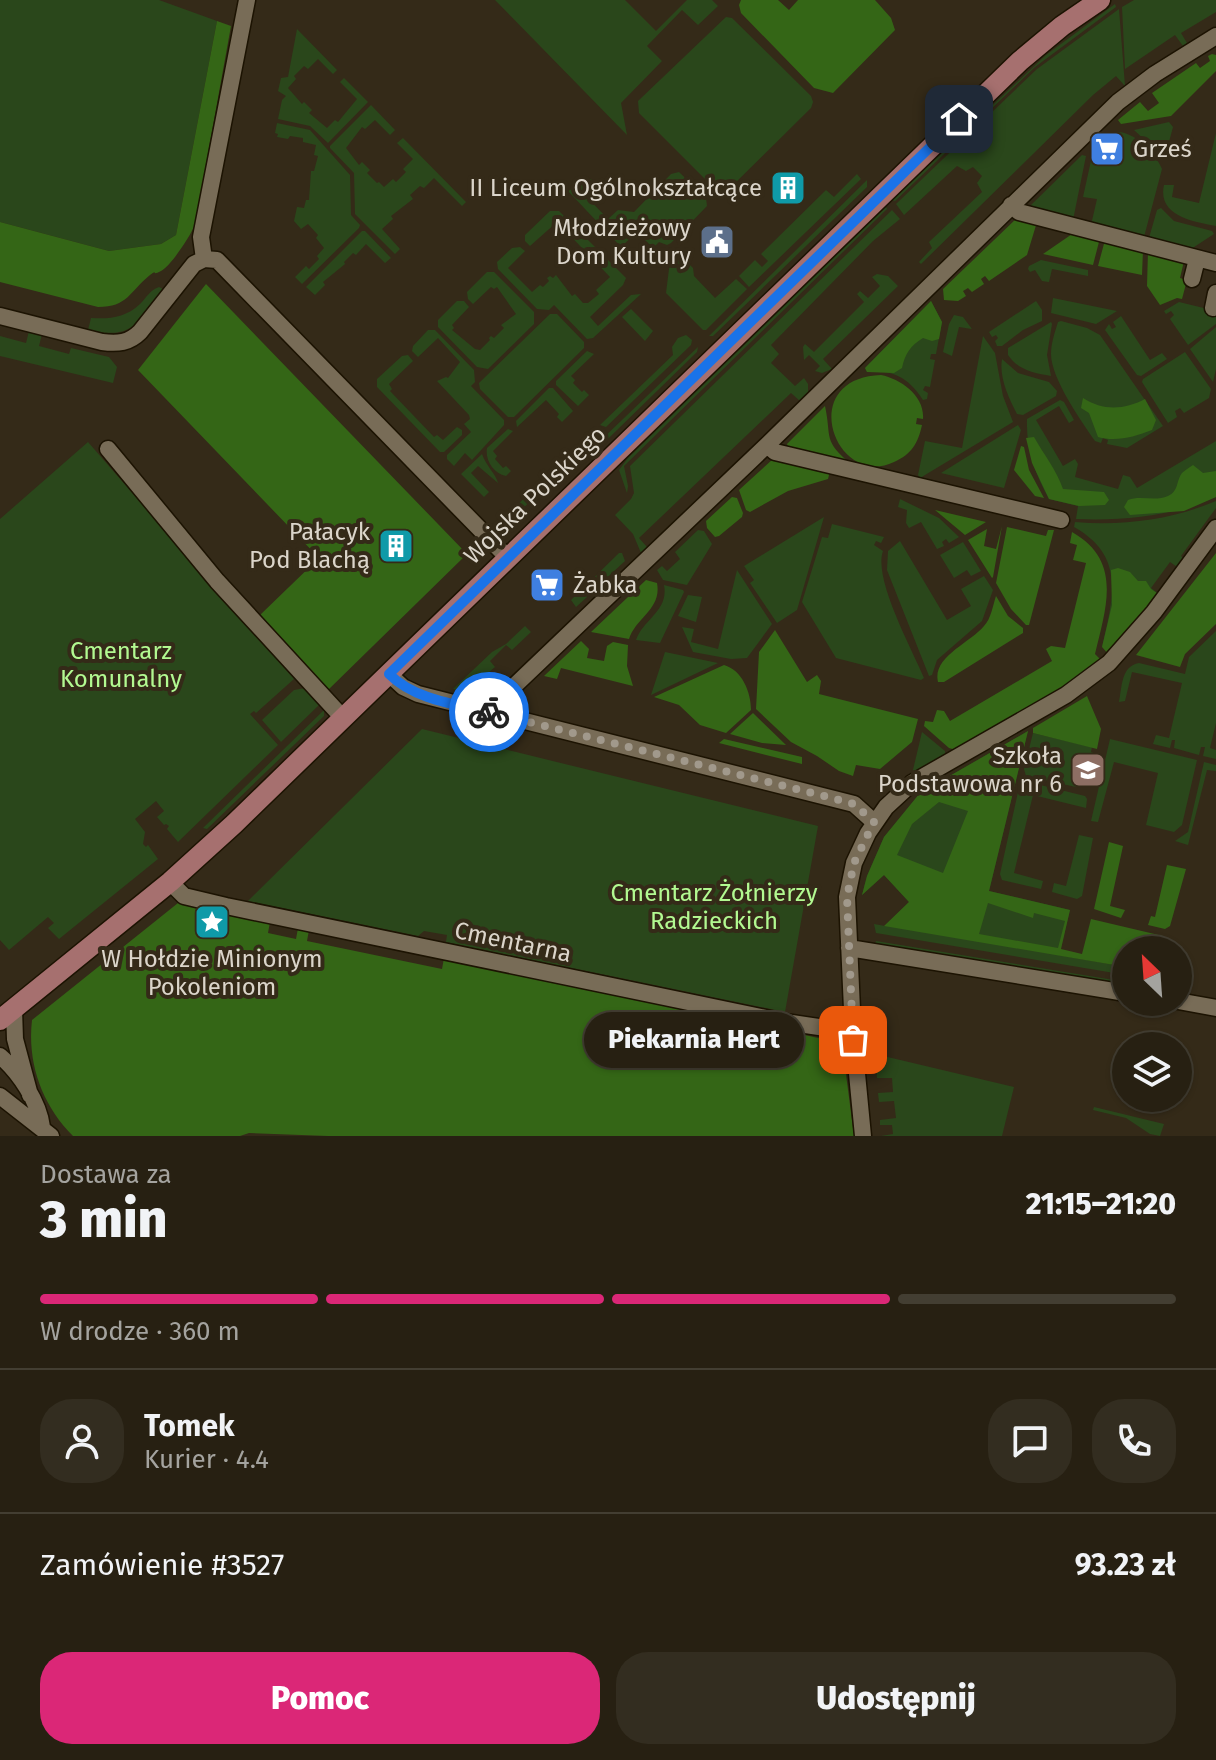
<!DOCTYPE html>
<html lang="pl">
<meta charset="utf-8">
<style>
:root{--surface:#272012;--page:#332d20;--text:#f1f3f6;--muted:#a4a39f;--line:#433e32;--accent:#db2777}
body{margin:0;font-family:"Fira Sans",sans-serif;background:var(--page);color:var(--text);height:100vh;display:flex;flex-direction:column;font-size:30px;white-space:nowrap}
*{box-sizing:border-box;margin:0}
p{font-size:26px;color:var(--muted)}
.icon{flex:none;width:44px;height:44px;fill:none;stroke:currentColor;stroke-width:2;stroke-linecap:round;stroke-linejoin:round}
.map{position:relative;height:1136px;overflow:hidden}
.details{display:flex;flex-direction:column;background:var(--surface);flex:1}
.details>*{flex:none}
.needle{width:52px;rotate:335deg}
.controls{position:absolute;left:1112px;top:936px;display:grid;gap:16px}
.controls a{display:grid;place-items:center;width:80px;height:80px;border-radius:50%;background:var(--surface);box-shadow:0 2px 6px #0004,0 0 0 2px var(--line);font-size:40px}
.pin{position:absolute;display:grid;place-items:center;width:68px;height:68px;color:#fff;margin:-34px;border-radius:16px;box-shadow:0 4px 12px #0006}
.courier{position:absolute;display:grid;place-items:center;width:80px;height:80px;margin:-40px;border:6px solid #1a73e8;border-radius:50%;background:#fff;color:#222;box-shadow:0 2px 10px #0007}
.bubble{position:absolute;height:56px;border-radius:28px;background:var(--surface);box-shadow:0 2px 6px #0004,0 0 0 2px var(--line);font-size:26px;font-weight:800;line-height:56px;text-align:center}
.headline em{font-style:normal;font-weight:800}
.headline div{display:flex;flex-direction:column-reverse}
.headline{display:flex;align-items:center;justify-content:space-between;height:136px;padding:0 40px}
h1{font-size:52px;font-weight:800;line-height:60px}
.bar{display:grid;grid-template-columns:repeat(4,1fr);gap:12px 8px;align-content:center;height:96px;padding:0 40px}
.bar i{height:10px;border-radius:6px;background:var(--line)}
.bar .active{background:var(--accent)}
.bar p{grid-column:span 4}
.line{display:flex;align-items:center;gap:20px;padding:0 40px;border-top:2px solid var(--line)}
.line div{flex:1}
.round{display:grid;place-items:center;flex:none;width:84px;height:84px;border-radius:32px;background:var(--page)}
.cta{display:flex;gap:16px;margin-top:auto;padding:16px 40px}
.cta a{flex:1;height:92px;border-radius:32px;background:var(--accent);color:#fff;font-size:32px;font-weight:800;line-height:92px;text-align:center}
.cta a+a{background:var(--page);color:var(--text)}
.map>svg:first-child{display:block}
.green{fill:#2a471b}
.forest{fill:#346616;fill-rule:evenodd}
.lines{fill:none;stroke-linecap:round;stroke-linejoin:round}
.minor-casing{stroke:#1c1302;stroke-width:19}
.major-casing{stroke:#1c1302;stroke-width:23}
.minor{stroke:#786c57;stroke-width:16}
.major{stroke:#a6706f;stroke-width:20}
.done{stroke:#a1998c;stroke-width:8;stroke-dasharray:0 14.4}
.route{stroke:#1a73e8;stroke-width:10}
.labels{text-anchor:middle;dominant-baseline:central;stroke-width:8;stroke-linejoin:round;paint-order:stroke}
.poi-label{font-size:24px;fill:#dbd5ca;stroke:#342a18;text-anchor:end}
.street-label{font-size:24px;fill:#dbd5ca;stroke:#342a18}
.park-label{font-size:24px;fill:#b2f991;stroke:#342a18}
</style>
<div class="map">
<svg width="1216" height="1136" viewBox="0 0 1216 1136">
<rect width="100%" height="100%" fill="#342a18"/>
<!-- green -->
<path class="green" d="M0,0H159L217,21L176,235L161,244L109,251L0,222Z
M495,0H625L656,31L687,0H712L718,6L698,25L682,10L647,46L662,61L621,103L627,135Z
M1134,0H1216V12L1181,33L1187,43L1183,46L1175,35L1125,69L1122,7Z
M1115,4L1116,7L1035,67L895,201L892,200L1046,55Z
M1119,9L1125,86L1116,76L1093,95L921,264L919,262L932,248L929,242L982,192L977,183L982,176L973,167L966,171L957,166L904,215L896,204L1037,69Z
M726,17L732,18L811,96L813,102L811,108L728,190L722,193L717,191L639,113L638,101Z
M297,29L337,70L333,74L318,59L308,69L304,66L294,76L296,79L288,88L302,104L304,102L312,110L309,113L327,128L335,120L338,122L357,99L340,82L344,78L368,102L328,143L310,126L278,119L282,100L286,96L278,91L281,78L288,77Z
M371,105L395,130L390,135L375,120L365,129L362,127L346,148L359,165L362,162L370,170L367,173L377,183L379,182L384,187L393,179L396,182L406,172L403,169L413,159L397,143L403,138L466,202L462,206L434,178L424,188L420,186L410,195L413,199L391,216L393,219L382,229L400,249L395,254L355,214L354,173L330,148V146Z
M1169,122L1173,127L1166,153L1161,155L1134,130Z
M277,123L310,130L350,175L351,215L360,225L359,228L302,284L295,277L306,266L309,269L319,259L317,256L324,248L316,238L318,235L308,224L301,229L294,221L297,207L304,208L306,200H309L311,171H314L318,156L314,155L316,145L303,142V138L290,136L288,139L277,137L278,134L275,133Z
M1118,132C1135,132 1156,154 1162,169L1144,237L1091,225L1097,199L1083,197L1094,147L1106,159L1117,149L1105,136Z
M1216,133V226C1194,222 1157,216 1164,185H1174L1172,197L1199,203Z
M1082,155L1086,156L1073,220L1032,208L1030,206Z
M679,172L706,198L707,206L671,243L667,245L659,242L653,248L637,232L621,247L568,191L591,179L592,181L582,192L608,219L618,210L634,212L671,174Z
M857,174L861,179L749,287L739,276L755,260L762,267L768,261L761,254L826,190L834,197Z
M867,180V187L713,336H709Z
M886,207L887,209L624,466L628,486L627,493L619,470L628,458Z
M1161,208L1174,221L1212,231L1214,234L1188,251L1149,238L1157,210Z
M892,210L900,219L873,241L771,345L779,354L771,363L795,386L804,378L808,384V392L800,401L791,393L639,538L647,547L641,553L633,534L615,515L631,499L634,493L630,466Z
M550,211H559L626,278L623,285L590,317L598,326L631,295L641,294L593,338L587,339L554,305L549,310L537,309L498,269L497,262L512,248L520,247L525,251L508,268L532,292L540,285L543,287L549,281L547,278L550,276L553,278L556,275L572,296L575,294L583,303H588L599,294L596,290L610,277L557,222L530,246L525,241V235Z
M362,231H365L391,258L385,263L366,244L356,255L353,253L344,262L345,264L323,282L325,285L315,295L306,287Z
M675,250L693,268L694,276L715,298L736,279L747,289L706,330H703L666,293L671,253Z
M1041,260L1088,270V276L1052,269L1049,282L1042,281L1035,270L1030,272L1028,269L1029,266Z
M487,272H494L534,312V324L488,369L477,367L438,327V320L457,301H464L469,307L452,325L454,328L452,330L475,349L480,350L490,340L489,338L491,336L494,338L504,328L501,325L516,314L497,287L494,289L491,287L473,304L468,299L467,292Z
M877,274L888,276L898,286L823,359L832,369L822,373L815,371L820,366L809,355L804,360L803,347L805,344L814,352L864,302L857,294L860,291L868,298L880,286L872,277Z
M159,287L163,289C136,323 135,340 88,330L91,318C110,319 125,318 140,304C147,297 149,291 159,287Z
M1053,298L1117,311L1096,324L1051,313Z
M931,301L942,322L936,354H931L930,359L935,360L930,387L925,386L923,390L928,393L927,399L923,400C909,378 893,369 867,372L865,368Z
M1036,301L1042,310V321L1023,330L1002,346H997L995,341L998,338L996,335L992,337L989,332Z
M1179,302L1216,311V324L1188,345L1170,319L1174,315L1171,311L1166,314L1164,311Z
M631,309L653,331L645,341L622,317Z
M550,314H557L584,342V348L514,417H508L480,389L479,383Z
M954,315L963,317L972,329L959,327L952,356L943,352L949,324Z
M1121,316L1150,360L1162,353L1167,359L1141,376L1137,375L1105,330L1109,324L1112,329L1116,327L1113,322Z
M1061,321L1087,328L1100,335L1163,426L1127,448L1107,444L1108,440L1103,438L1101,443L1095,441C1081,421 1051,378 1051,354C1051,343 1055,332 1058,322Z
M1051,322L1052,324L1047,355L1051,376C1034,373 1018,370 1008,355V348Z
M1216,327V369L1213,382L1190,349Z
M428,330H435L474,370L475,382L471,386L504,420V425L472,460L465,453L454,466L447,459V455L471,432L464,424L470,419L469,415L437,381L446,377L448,378L460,362L438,338L418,357L412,351L413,346Z
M29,331L42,334L39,346L69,354L71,348L109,357L117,367L113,383L0,356V336L26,343Z
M686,335L692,340L691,345L606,427L600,425L673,355L672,347L678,338Z
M983,336L995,353L1003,396L1013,422L920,478L918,475L925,441L962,448Z
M698,347L697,352L575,471L572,468Z
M587,351L594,354L571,376L575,380L573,383L582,392L584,390L589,395L578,406L556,385V381Z
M1185,352L1211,389L1209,398L1184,413L1180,408L1175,411L1177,417L1168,423L1142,382L1143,379Z
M408,355L413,361L389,384L392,389L390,391L434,437L437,435L443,440L457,427L462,430V435L444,452H440L377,387V379L402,356Z
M1002,359L1018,373L1049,382L1057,391L1056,396L1023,415L1017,414C1008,397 999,377 1002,359Z
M549,388H553L573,411L562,422L557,417L559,414L546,400L517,427L516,421Z
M1060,400L1064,402L1074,420L1069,423L1059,406L1036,420L1063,466L1075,459L1078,464L1075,477L1118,489L1123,475L1130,477L1137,488L1216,441V497C1171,516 1125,521 1076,519L1078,506L1049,499C1035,473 1026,450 1027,419Z
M1018,425L1021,430L1004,488L941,473Z
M508,429L513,431L493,451L497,456L495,459L503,468L506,466L511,471L506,476C493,473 485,460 487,448Z
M591,433L594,439L510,521L504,518Z
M88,442L294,679L256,713L254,711L250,714L278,745L178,842L167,829L169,826L166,824L164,825L157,817L164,811L156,801L135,819L145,832L143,844L146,847L148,845L158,859L59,939L48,928L54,923L48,917L9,950L0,940V519Z
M482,454C486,466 496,474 498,483L478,466L471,473L489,492L484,497L461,474Z
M900,499L939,518L959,537L949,543L946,539L942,542L944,546L937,549L921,522L909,528L906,523L907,510L898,507Z
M1216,501V508L1181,556L1186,561L1180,569L1170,562L1151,588L1160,595L1102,647C1113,598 1126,556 1074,527L1075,522C1123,526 1171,520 1216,501Z
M824,517L797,610L777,623L750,583L754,580L744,566Z
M832,524L884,537L881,543L876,541L874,545L883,551C873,579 912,649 924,678L921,680L836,658L802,602L822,537L828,538Z
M698,530L704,531L712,544L687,585L663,580L657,570L662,566L667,571L680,559L675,552Z
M900,541L947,620L971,606L961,589L984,576L993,590L982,621L937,660L932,675L929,676L887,570L888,551Z
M963,542L981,571L971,576L967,570L954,578L940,555Z
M619,553H622L625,561L598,586L595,584L585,593L587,597L576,607L571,600Z
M737,570L772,624L747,658L731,659L693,652L682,627L694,629L691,642L718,649Z
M664,585L683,590L684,592L660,643L636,640C643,619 669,611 664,585Z
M688,595L702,597L696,622L678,616Z
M525,626L531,632L512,650L506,645L490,661L495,667L488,673L497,682C483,695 471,693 453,689L492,652L506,644Z
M1216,631V723L1210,748L1216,750V759L1203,756L1205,747H1201L1199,755L1174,748L1175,740H1172L1170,748L1153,744L1156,735L1169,738L1182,683L1132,672L1125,701L1119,702C1122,687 1121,666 1139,663L1185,674L1189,657Z
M665,652L718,663L651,695Z
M305,688L320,704L281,742L262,720L294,690Z
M324,710V716L207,829L203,828Z
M422,729L818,826L785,1012L446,942L447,935L424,931L418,936L248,901Z
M1028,731L989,891L1070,910L1059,955L1126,967V975L876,933L874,924L885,926L909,902L884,875L862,895L867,876L884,837L920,793Z
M922,732L945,751V756L912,774Z
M1033,733L1092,747L1091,752L1096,754L1090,779L1084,778L1083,783L1078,782L1076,787L1026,776L1024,769Z
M1110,739L1197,760L1182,825L1174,832L1146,825L1158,773L1114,762L1098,822L1091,821Z
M1204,762L1216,765V771L1207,770L1188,845L1175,841L1188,832Z
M1024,781L1085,796L1087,799L1086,808L1033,795L1014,873L1043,881L1041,889L1002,880L1000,874L1020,783Z
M1079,835L1093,838L1082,896L1077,899L1052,892L1054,883L1066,886Z
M876,941L1126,982V986L875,944Z
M875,1054L1014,1087L1002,1136H881L893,1134L892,1125H880V1120L896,1118L894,1101L879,1102L878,1093L893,1092L892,1078H877Z
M1094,1107L1164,1124L1160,1136L1150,1134L1126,1118L1093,1110Z"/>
<!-- forest -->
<path class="forest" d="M741,0H778L789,10L798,0H875L891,18L895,30L833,93L814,88L741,13L739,5Z
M217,21L231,26L195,225C190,236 171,266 161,271C150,277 159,268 150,275C129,292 128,307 98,307L0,282V222L109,251L161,244L176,235Z
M1212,54L1216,55V71L1171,116L1121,124L1118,120L1140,102L1148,111L1159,103L1152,93L1196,63L1200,68L1210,61L1208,56Z
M1019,216L1037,222L1027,255L989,281L985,276L981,279L984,284L972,292L968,288L963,291L966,296L958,301L944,300L943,289Z
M1075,232L1100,238L1093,265L1043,254Z
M1105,240L1143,250L1142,275L1098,266Z
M1148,251L1184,261L1180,278L1187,280L1182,299L1177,298L1160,305L1147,286Z
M206,284L467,554L327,691L259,616L319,558L138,370Z
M931,301L942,322L939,339L932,341L923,338C910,346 905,354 902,368L894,373L867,372L865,368Z
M881,375C901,379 925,396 923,419L917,418L916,424L922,425C918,443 912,454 894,462C835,490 795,378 881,375Z
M1083,398C1103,411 1124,410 1145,399L1156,420L1152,430C1134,437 1116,442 1098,437L1089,413L1081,408Z
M825,406C832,438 822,440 852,465L790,451L787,444Z
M1034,437C1044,455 1056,469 1063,489L1104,492L1109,500L1105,505L1079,506L1049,499L1032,463L1026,438Z
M1021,446L1024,447L1029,470L1044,498L1035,496L1014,470Z
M773,459L830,471L828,479L788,491L750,512L746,510L739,490Z
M1193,465L1203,473L1216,471V497L1184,511L1130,515L1124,507L1128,500C1141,495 1155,502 1168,496C1179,491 1176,481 1182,473C1185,470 1189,468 1193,465Z
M732,497L737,498L743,513L742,517L719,536L715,537L707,528L706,521Z
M935,510L986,522L965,535Z
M1002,526L993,577L992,578L968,540L987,529L984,546L996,549Z
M1007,527L1046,536L1048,530H1054L1029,625H1026L1011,609L996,583Z
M1072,532C1123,561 1106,607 1095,654L1101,660L1061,690L956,750L949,748L924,726L925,721L933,722L937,710L944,711L950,721L1052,661L1046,649L1051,646L1065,648L1086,563L1073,560L1077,545L1070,543Z
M1216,553V624L1185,654L1180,667L1136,655Z
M1118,568L1130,572L1138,581H1146L1151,589L1160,595L1109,655L1102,647L1112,605L1111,570Z
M646,580L657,583C662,609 636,617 629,639L591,632Z
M996,596L1008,616L1023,628V633L944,682H938C932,657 970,643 984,626C991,619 993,605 996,596Z
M775,630L807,682L817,675L821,681L819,694L918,719L912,742L880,769L856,765L853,776L839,771L817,756L791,742L756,709L759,652Z
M581,641L589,649L587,658L604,661L607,646L613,642L628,645L627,666L633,686L561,668L557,679L544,676Z
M724,665C742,670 751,692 751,710L726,733L700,725L679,705L654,697Z
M1087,696L1101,729L1097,749L1033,733V728Z
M753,713L786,745L762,743L730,734Z
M1028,731L989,891L1070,910L1061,949L1082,954L1091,919L1163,936L1166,941L1165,950H1126V967L884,926L909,902L884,875L862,895L867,876L884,837L920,793ZM939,802L968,811L943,873L897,855L912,824ZM988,903L1033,918L1034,913L1065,921L1058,948L979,934Z
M724,739L802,757V764L719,743Z
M1109,842L1123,846L1110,906L1125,910L1121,918L1094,909Z
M1167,865L1186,869L1170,926L1165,929L1148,925L1151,916L1155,917Z
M178,903L270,922L268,933L296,939L298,928L309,930L307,941L442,969L444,958L842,1043L854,1136H328L249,1133L240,1136H73C42,1105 27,1063 32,1020Z"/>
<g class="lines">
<defs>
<path id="minor" d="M1011,205L1019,212L1216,263
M204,259L201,237L247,0
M1192,279L1197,259
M1213,308L1216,293
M0,316L102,342C118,344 129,343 140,332L194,264L204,259L217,260L508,558
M767,445L775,452L1061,520
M108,449L217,581L343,718
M389,674L403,687L418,694L854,804L874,822
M487,712L767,445L1118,102L1155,74L1216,36
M170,882L184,896L226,906L785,1022L853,1032
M849,948L1126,993
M1178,1001L1216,1008
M14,1009L15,1039L30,1095
M0,1056C19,1072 39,1102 42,1127
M0,1096L51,1136
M863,1136L853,1032L847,897L854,863L868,833L886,807L912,783L1066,695L1109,663L1154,612L1216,528"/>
<path id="major" d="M0,1020L170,882L234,824L1020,61L1062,26L1100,0"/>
</defs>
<!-- minor casing -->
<use href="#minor" class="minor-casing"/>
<!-- major casing -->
<use href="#major" class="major-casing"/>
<!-- minor -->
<use href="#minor" class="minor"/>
<!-- major -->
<use href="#major" class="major"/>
</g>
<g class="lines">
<!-- done -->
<path class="done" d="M489,712L824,796L854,804L874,822L854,863L847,897L853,1040"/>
<!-- route -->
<path class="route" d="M489,712C455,704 415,700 389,674L959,119"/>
</g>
<!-- icons -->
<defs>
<symbol id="supermarket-square" viewBox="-11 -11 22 22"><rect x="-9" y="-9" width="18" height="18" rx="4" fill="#3f7fe0" stroke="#342a18"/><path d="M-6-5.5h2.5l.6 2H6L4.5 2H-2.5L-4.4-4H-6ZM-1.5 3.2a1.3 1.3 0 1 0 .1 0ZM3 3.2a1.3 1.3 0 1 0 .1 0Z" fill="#fff"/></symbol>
<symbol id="building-square" viewBox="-11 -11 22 22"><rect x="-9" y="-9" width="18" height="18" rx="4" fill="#0f9aa8" stroke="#342a18"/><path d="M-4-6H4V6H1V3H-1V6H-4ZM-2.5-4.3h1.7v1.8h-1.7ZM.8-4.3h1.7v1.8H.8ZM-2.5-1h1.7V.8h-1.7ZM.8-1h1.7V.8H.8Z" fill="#fff"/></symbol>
<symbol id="civic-square" viewBox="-11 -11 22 22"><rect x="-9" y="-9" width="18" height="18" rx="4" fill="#5c6f8a" stroke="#342a18"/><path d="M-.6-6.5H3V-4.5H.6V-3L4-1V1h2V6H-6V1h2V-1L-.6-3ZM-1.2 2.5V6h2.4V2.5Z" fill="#fff"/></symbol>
<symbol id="school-square" viewBox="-11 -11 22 22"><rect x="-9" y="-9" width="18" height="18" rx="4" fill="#8d6e63" stroke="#342a18"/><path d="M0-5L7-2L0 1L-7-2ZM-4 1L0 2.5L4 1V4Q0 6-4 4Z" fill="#fff"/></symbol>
<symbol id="sight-square" viewBox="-11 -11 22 22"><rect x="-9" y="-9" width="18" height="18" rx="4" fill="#0f9aa8" stroke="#342a18"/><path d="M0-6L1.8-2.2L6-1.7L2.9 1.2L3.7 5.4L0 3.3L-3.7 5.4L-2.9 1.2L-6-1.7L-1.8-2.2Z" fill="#fff"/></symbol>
</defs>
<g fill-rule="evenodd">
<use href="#supermarket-square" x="1087" y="129" width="40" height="40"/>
<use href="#building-square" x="768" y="168" width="40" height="40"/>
<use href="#civic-square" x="697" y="222" width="40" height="40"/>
<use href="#building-square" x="376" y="526" width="40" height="40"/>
<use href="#supermarket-square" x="527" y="565" width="40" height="40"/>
<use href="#school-square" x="1068" y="750" width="40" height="40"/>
<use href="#sight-square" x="192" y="902" width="40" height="40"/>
</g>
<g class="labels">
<!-- poi labels -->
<g class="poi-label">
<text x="1133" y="149" text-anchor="start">Grześ</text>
<text x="762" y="188">II Liceum Ogólnokształcące</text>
<text x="691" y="228">Młodzieżowy<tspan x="691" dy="28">Dom Kultury</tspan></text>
<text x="370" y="532">Pałacyk<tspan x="370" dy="28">Pod Blachą</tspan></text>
<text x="573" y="585" text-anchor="start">Żabka</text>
<text x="1062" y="756">Szkoła<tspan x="1062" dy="28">Podstawowa nr 6</tspan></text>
<text x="212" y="959" text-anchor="middle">W Hołdzie Minionym<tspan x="212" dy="28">Pokoleniom</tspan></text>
</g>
<!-- street labels -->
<g class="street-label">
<text transform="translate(535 495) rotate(-44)">Wojska Polskiego</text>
<text transform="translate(513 942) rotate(12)">Cmentarna</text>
</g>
<!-- park labels -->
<g class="park-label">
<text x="121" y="651">Cmentarz<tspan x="121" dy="28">Komunalny</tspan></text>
<text x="714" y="893">Cmentarz Żołnierzy<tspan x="714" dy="28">Radzieckich</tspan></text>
</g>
</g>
</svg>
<div class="controls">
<a><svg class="needle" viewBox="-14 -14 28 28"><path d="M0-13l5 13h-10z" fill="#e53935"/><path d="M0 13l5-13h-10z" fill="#a4a39f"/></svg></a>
<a><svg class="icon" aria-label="layers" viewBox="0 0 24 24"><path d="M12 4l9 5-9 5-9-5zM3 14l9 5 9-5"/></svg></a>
</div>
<div class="pin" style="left:853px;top:1040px;background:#ea580c"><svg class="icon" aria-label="bag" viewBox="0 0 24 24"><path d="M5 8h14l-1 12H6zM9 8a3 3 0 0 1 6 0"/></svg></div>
<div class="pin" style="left:959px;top:119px;background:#1f2937"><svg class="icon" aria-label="home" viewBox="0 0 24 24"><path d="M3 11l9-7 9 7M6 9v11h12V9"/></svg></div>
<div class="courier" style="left:489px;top:712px"><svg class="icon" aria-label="bike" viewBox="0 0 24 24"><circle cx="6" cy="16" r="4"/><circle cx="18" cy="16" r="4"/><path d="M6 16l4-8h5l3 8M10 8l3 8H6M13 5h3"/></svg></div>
<div class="bubble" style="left:584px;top:1012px;width:220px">Piekarnia Hert</div>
</div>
<section class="details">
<div class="headline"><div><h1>3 min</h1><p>Dostawa za</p></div><em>21:15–21:20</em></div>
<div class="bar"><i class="active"></i><i class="active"></i><i class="active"></i><i></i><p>W drodze · 360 m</p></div>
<div class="line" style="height:144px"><a class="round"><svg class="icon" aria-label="person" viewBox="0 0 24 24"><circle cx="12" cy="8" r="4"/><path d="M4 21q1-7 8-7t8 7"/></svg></a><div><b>Tomek</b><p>Kurier · 4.4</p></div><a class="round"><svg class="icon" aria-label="chat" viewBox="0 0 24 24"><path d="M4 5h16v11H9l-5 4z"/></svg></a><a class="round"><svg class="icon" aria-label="phone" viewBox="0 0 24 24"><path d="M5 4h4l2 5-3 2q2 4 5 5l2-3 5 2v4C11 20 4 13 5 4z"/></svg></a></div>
<div class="line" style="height:104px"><div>Zamówienie #3527</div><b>93.23 zł</b></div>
<div class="cta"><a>Pomoc</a><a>Udostępnij</a></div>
</section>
